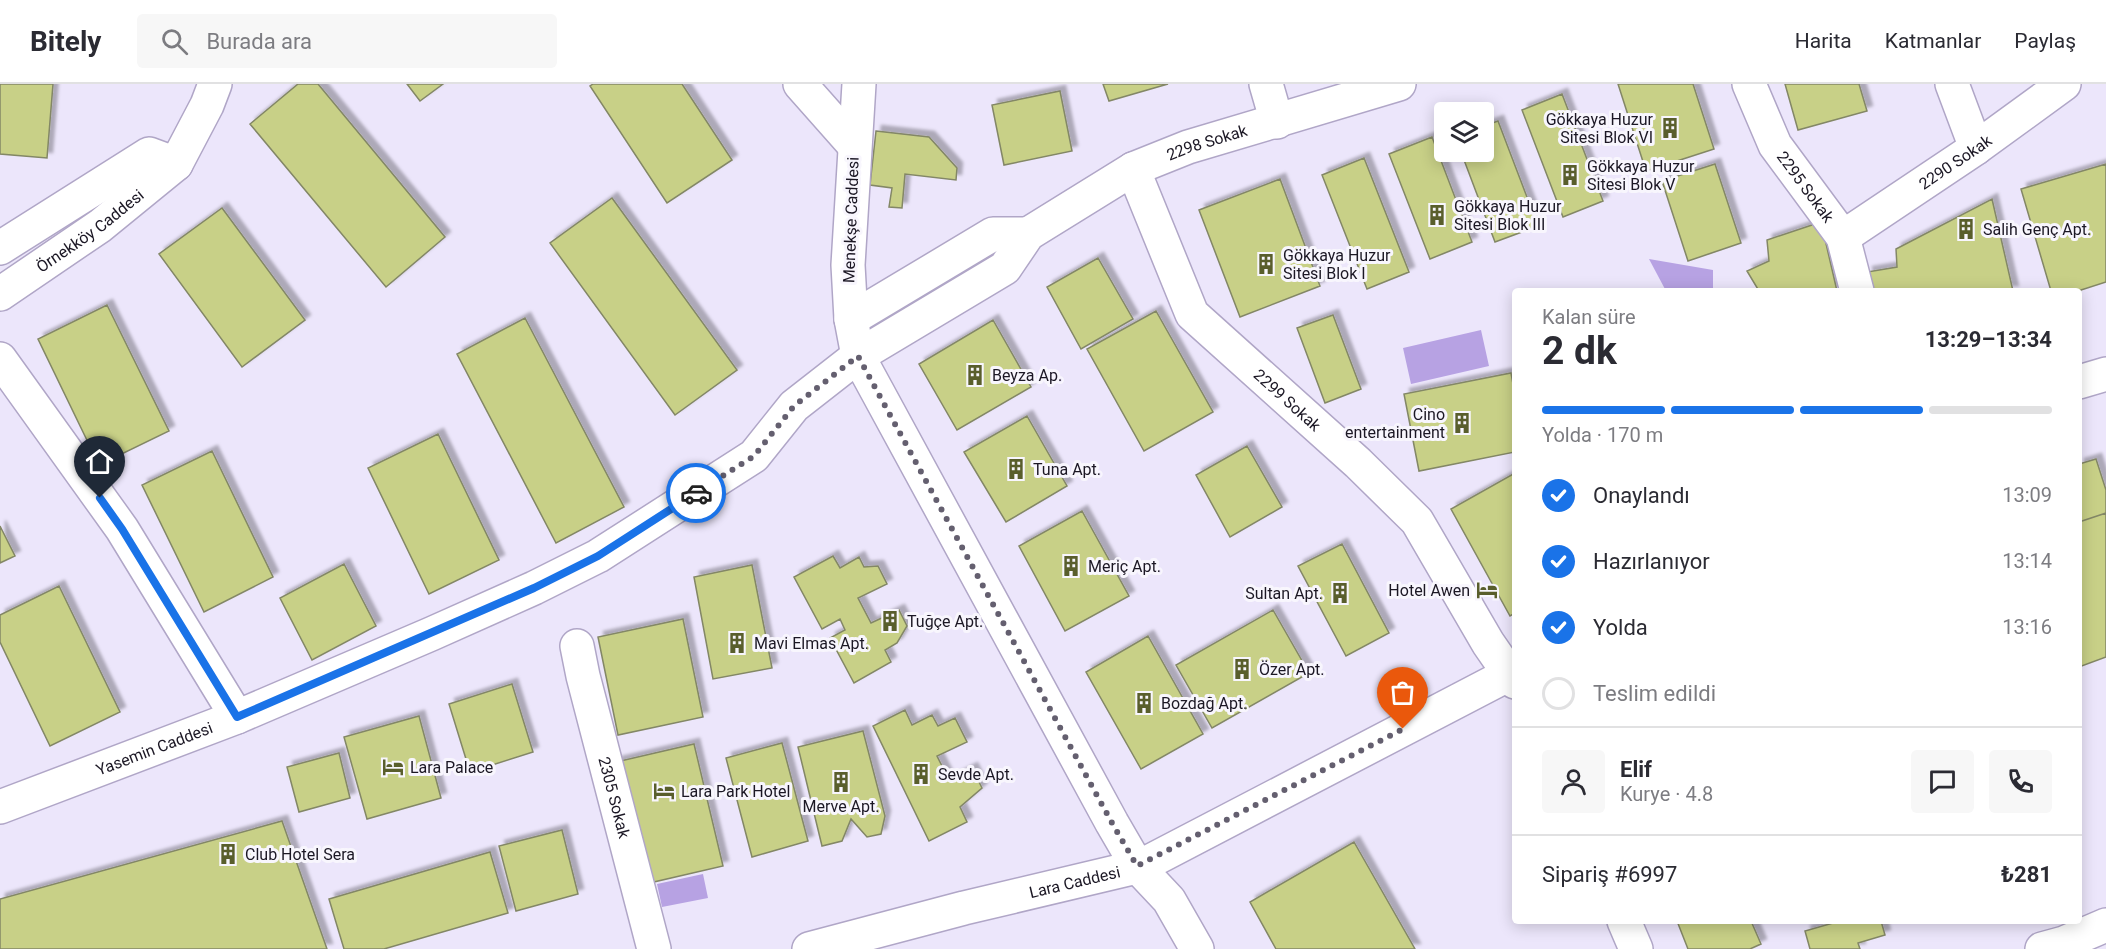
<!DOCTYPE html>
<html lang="tr">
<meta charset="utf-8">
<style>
:root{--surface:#fff;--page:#f7f7f7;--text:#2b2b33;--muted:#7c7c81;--line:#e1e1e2;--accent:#1a73e8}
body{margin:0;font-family:Roboto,sans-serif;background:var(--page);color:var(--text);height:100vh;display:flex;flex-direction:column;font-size:22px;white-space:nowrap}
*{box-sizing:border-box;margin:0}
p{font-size:20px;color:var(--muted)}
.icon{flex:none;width:33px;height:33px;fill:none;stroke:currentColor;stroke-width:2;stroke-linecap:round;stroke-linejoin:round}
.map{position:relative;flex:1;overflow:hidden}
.side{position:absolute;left:1512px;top:204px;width:570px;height:636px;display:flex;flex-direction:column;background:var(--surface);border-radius:6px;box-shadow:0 3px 15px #0003}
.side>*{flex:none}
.tools{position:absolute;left:1434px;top:18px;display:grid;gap:12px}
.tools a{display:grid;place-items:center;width:60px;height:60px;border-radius:6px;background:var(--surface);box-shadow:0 3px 15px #0003;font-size:30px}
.pin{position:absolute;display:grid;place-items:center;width:51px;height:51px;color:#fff;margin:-62px -26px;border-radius:50% 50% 50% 0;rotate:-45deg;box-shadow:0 0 6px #0007}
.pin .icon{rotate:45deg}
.courier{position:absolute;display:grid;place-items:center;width:60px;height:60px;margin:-30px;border:4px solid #1a73e8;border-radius:50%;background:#fff;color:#222;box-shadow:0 2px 8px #0007}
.summary em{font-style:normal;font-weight:700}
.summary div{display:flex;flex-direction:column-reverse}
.summary{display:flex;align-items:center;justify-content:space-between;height:102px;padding:0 30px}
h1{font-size:39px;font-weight:700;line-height:45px}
.bar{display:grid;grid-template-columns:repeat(4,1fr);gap:9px 6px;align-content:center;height:72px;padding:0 30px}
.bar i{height:8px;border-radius:4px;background:var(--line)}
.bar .selected{background:var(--accent)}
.bar p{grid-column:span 4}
.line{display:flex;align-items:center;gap:15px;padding:0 30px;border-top:2px solid var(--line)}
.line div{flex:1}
.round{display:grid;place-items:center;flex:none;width:63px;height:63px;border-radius:6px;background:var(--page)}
ol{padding:0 30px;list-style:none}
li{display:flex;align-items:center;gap:18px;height:66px}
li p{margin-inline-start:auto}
li .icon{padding:6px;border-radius:50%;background:var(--accent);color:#fff;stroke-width:4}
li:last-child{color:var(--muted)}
li i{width:33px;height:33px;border:3px solid var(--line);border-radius:50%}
header{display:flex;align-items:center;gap:36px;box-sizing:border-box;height:84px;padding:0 30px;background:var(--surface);border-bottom:2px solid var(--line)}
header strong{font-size:28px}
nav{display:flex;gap:33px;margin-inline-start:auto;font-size:21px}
.search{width:420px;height:54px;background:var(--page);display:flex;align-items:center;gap:15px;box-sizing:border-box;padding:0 21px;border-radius:6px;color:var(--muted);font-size:22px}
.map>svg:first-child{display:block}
.water{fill:#b7a2e3}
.building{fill:#c8d087;stroke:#838766;stroke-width:1.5;filter:url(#shadow)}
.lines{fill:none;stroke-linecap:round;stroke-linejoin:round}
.street-casing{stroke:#b0a6c7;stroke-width:36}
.secondary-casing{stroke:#b0a6c7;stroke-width:36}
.street{stroke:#fff;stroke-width:33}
.secondary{stroke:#fff;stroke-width:33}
.done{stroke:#645f6f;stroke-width:6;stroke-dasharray:0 10.8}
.route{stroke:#1a73e8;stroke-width:8}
.labels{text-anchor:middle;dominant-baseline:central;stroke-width:6;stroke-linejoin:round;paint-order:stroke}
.poi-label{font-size:16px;fill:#1b1724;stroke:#f8f6fd;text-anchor:start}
.street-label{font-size:16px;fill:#1b1724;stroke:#f8f6fd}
</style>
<header>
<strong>Bitely</strong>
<div class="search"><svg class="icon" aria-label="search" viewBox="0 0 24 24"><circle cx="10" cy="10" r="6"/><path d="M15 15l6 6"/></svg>Burada ara</div>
<nav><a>Harita</a><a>Katmanlar</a><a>Paylaş</a></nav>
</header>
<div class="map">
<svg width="2106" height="865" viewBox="0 0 2106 865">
<defs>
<filter id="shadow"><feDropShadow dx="5.5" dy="-5.5" stdDeviation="1.5" flood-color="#0004"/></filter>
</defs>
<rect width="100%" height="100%" fill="#ece6fb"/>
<!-- water -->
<path class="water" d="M1649,175L1713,186V207H1666Z
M1481,246L1489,282L1411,300L1403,264Z
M703,790L708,814L662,823L657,800Z"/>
<!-- building -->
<path class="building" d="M0,0H53L47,74L0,70Z
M298,0H318L445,153L386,203L250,40Z
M407,0H443L420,17Z
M593,0H682L732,76L667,119L590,2Z
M1103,0H1168L1109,17Z
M1618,0H1693L1714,65L1646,87Z
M1785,0H1859L1867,27L1798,46Z
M1060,7L1072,67L1004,81L992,21Z
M1562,10L1603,117L1563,133L1522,26Z
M1498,37L1538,142L1495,158L1461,68H1484V42Z
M876,47L929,53L957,84L956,96L905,90L902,124L889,123L892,104L870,101Z
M1432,53L1472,158L1430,175L1389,70Z
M1364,74L1409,188L1367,205L1322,91Z
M1715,80L1741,159L1688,177L1662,97Z
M2106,80V198L2078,207H2051L2021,105Z
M1280,95L1320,202L1240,233L1199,126Z
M612,114L737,286L675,331L550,159Z
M1992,115L2013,207H1871L1867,188L1897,183L1896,165Z
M222,124L305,236L242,283L159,170Z
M1821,138L1837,207H1759L1747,187L1769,177L1767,156Z
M1098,174L1133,235L1081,265L1047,203Z
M107,221L169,347L99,381L38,255Z
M1156,227L1213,328L1144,367L1087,265Z
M1333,231L1361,305L1325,319L1297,244Z
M525,234L624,423L556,459L457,270Z
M993,236L1031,303L957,346L919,280Z
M1511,289L1515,311V368L1419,387L1404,310Z
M1027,332L1067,402L1006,438L964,368Z
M438,350L499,476L429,510L368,384Z
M1247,362L1282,423L1230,453L1196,391Z
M212,367L273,493L204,528L142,401Z
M2096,375L2106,406V429L2079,438V380Z
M1515,389V529L1510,532L1451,425Z
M1082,427L1129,512L1065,547L1019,462Z
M2106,429V573L2079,583V438Z
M0,442L15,472L0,479Z
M1342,460L1389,549L1346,572L1298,482Z
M833,472L840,484L859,473L864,483L878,482L887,500L858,514L871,539L899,526L907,542L897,559L885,566L891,578L854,599L830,554L845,546L840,535L822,545L794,493Z
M344,480L376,542L312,576L280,514Z
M752,481L772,584L713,595L694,493Z
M59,502L120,628L50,662L0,558V531Z
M1273,526L1309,589L1212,644L1176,581Z
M683,535L703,633L618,651L598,553Z
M1148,552L1203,650L1141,685L1086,588Z
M512,600L533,668L470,688L449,620Z
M905,626L912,641L932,631L938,642L955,634L967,658L937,672L949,696L972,684L982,704L960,723L967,738L929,757L873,642Z
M419,632L441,714L367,735L344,653Z
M863,647L885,732L881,750L867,753L851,735L842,757L822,762L798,663Z
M782,659L808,757L752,773L726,674Z
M694,660L723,782L645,800L616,678Z
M339,669L350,714L299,728L287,683Z
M282,737L327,865H0V815Z
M282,737L327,865H0V815Z
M562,746L578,810L516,827L499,762Z
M562,746L578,810L516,827L499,762Z
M1354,758L1415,865H1276L1250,818Z
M490,768L508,829L384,865H344L329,815Z
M490,768L508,829L384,865H344L329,815Z
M1677,837H1751L1761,860L1750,865H1688Z
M1840,837H1881L1885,851L1858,859L1860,865H1810L1805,847Z"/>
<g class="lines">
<defs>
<g id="street">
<path d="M800,0L854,61"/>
<path d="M859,0L848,181L851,235L858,272L1112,739L1137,782L1169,816L1197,865"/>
<path d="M1266,0L1277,38"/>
<path id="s1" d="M1749,0L1775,61L1843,153L1857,207"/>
<path d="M1952,0L1976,64"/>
<path id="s2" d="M1133,85L1192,230L1358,379L1417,437L1488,559L1515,598"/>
<path id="s3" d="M1843,153L1976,64L2064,0"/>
<path d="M0,164L149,70L176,80"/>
<path id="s4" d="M0,210L100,142L176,80L207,21L215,0"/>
<path d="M851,235L993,150H1028"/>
<path d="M0,275L122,445L237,633"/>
<path id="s5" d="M577,562L583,592L654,865"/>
<path id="s6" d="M0,723L237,633L431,550L534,504L598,472L754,372L794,322L858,272L1005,184L1028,150L1133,85L1188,63L1399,0"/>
<path d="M1624,837L1636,865"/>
<path d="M2042,865L2064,859L2106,841"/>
</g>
<g id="secondary">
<path d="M2079,298L2106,290"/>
<path id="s7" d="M809,865L964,824L1141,782L1515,587"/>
</g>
</defs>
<!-- street casing -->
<use href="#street" class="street-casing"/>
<!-- secondary casing -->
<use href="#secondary" class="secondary-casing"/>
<!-- street -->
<use href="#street" class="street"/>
<!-- secondary -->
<use href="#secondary" class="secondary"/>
</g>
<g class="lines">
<!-- done -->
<path class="done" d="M696,409L754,372L794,322L858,272L1112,739L1137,782L1403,645"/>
<!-- route -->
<path class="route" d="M100,414L122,445L237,633L534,504L598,472L696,409"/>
</g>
<!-- icons -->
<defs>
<symbol id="building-bare" viewBox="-9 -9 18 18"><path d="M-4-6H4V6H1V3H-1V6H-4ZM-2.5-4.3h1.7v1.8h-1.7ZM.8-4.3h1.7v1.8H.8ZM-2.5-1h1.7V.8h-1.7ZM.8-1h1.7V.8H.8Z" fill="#595e2c" stroke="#f8f6fd" stroke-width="2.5" paint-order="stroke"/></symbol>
<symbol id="hotel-bare" viewBox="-9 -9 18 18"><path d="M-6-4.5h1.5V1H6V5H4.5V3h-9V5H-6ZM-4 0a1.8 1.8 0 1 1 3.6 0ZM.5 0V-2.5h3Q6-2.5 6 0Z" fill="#595e2c" stroke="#f8f6fd" stroke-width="2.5" paint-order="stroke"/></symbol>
</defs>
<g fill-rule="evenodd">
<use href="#building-bare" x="1655" y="29" width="30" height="30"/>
<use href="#building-bare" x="1555" y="76" width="30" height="30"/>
<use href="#building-bare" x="1422" y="116" width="30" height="30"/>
<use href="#building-bare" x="1951" y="130" width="30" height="30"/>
<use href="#building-bare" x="1251" y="165" width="30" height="30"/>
<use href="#building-bare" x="960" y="276" width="30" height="30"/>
<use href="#building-bare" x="1447" y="324" width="30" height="30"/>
<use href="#building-bare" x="1001" y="370" width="30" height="30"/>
<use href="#building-bare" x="1056" y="467" width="30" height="30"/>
<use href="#hotel-bare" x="1472" y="491" width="30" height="30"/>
<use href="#building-bare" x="1325" y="494" width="30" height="30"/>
<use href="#building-bare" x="875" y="522" width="30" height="30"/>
<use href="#building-bare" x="722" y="544" width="30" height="30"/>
<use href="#building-bare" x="1227" y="570" width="30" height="30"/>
<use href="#building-bare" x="1129" y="604" width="30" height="30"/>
<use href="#hotel-bare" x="378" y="668" width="30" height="30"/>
<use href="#building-bare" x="906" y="675" width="30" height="30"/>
<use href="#building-bare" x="826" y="683" width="30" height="30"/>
<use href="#hotel-bare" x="649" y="692" width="30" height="30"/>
<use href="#building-bare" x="213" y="755" width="30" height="30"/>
</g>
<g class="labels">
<!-- poi labels -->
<g class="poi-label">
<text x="1653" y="35" text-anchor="end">Gökkaya Huzur<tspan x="1653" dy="18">Sitesi Blok VI</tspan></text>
<text x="1587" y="82">Gökkaya Huzur<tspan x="1587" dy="18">Sitesi Blok V</tspan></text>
<text x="1454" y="122">Gökkaya Huzur<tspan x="1454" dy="18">Sitesi Blok III</tspan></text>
<text x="1983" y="145">Salih Genç Apt.</text>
<text x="1283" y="171">Gökkaya Huzur<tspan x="1283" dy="18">Sitesi Blok I</tspan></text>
<text x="992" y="291">Beyza Ap.</text>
<text x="1445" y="330" text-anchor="end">Cino<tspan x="1445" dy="18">entertainment</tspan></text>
<text x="1033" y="385">Tuna Apt.</text>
<text x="1088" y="482">Meriç Apt.</text>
<text x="1470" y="506" text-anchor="end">Hotel Awen</text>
<text x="1323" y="509" text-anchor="end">Sultan Apt.</text>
<text x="907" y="537">Tuğçe Apt.</text>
<text x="754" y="559">Mavi Elmas Apt.</text>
<text x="1259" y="585">Özer Apt.</text>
<text x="1161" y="619">Bozdağ Apt.</text>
<text x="410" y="683">Lara Palace</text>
<text x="938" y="690">Sevde Apt.</text>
<text x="681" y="707">Lara Park Hotel</text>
<text x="841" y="722" text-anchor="middle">Merve Apt.</text>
<text x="245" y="770">Club Hotel Sera</text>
</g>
<!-- street labels -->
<g class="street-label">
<text stroke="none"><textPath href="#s6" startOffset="1394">2298 Sokak</textPath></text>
<text stroke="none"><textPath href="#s3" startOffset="135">2290 Sokak</textPath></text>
<text stroke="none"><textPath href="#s1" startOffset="118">2295 Sokak</textPath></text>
<text transform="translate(851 136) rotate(-88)">Menekşe Caddesi</text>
<text stroke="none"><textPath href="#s4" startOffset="110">Örnekköy Caddesi</textPath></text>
<text stroke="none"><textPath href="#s2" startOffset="285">2299 Sokak</textPath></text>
<text stroke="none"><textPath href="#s6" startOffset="165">Yasemin Caddesi</textPath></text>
<text stroke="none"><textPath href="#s5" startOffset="156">2305 Sokak</textPath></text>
<text stroke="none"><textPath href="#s7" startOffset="274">Lara Caddesi</textPath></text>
</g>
</g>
</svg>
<div class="tools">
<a><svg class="icon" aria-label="layers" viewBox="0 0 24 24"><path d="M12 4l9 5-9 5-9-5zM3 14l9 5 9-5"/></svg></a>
</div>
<div class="pin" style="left:1403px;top:645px;background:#ea580c"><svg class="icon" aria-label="bag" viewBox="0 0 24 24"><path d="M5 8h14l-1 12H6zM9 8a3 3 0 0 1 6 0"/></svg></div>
<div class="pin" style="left:100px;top:414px;background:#1f2937"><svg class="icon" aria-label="home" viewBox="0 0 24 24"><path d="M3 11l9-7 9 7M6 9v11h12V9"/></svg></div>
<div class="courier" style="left:696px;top:409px"><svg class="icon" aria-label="car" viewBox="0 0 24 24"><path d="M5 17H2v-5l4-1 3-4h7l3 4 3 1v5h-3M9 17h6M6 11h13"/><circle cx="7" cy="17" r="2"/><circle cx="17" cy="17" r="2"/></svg></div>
<section class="side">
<div class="summary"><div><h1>2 dk</h1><p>Kalan süre</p></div><em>13:29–13:34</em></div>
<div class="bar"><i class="selected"></i><i class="selected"></i><i class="selected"></i><i></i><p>Yolda · 170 m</p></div>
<ol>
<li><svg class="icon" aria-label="check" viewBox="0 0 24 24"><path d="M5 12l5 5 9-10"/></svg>Onaylandı<p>13:09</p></li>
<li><svg class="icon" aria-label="check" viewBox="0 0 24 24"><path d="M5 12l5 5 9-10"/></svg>Hazırlanıyor<p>13:14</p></li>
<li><svg class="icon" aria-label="check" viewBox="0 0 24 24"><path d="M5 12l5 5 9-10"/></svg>Yolda<p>13:16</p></li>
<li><i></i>Teslim edildi</li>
</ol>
<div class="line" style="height:108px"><a class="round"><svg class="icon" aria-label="person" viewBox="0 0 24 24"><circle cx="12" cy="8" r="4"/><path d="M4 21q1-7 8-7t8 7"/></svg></a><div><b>Elif</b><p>Kurye · 4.8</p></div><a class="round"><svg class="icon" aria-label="chat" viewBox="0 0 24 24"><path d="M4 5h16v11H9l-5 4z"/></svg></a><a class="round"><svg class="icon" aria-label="phone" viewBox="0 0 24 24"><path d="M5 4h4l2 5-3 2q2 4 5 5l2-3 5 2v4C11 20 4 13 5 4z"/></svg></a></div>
<div class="line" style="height:78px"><div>Sipariş #6997</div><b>₺281</b></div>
</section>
</div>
